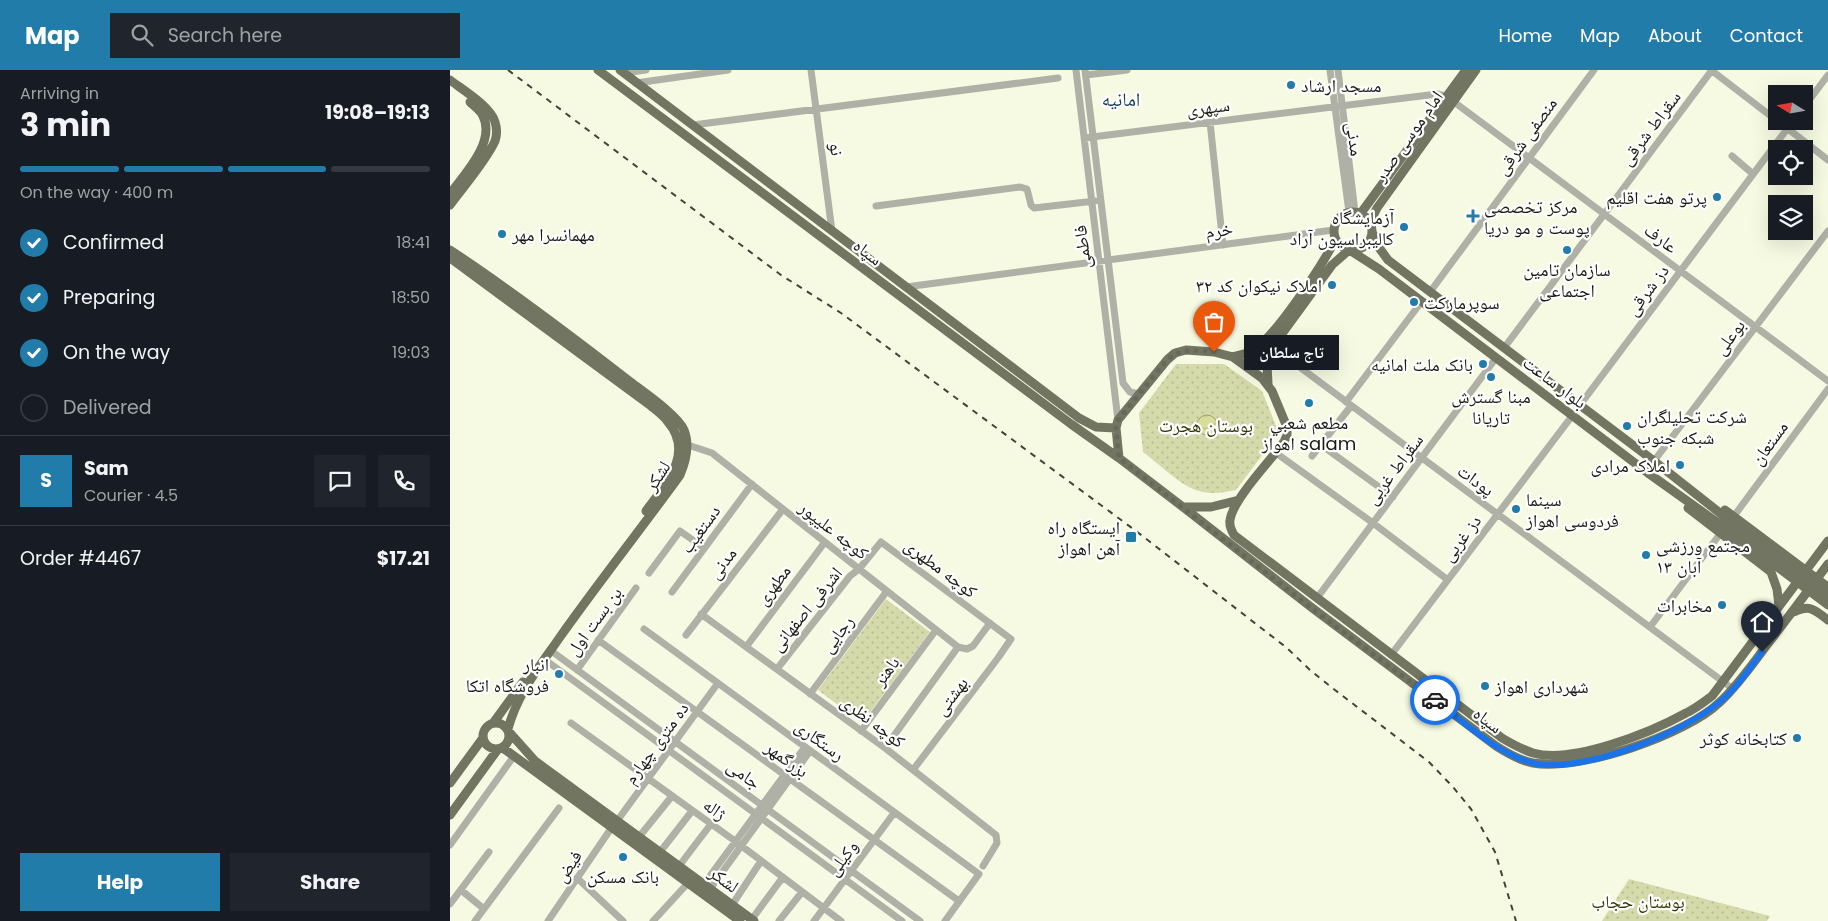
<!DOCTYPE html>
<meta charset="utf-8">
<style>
:root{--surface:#171b24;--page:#20242c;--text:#f1f3f6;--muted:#9ea1a6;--line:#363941;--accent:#227caa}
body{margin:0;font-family:Poppins,"Noto Naskh Arabic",sans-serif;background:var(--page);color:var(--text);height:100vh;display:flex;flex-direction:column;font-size:19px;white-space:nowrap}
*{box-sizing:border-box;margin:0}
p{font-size:16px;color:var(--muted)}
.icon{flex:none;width:28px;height:28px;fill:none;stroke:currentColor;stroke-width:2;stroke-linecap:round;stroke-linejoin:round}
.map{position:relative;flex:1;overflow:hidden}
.panel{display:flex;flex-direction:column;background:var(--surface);width:450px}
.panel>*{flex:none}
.needle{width:32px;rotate:281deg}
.controls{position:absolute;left:1318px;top:15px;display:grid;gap:10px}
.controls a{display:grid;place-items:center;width:45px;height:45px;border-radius:0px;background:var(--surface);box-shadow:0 5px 20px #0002;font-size:25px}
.pin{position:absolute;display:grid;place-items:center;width:42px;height:42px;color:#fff;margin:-51px -21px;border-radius:50% 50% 50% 0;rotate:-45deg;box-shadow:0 0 5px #0007}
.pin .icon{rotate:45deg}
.courier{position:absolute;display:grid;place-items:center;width:50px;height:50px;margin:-25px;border:4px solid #1a73e8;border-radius:50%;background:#fff;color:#222;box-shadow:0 1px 6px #0007}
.bubble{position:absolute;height:35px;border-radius:0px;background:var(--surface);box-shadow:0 5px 20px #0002;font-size:16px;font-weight:700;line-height:35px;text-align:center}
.summary em{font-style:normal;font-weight:700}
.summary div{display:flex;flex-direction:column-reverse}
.summary{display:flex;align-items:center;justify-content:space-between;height:85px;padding:0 20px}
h1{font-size:32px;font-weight:700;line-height:38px}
.bar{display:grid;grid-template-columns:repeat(4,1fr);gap:8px 5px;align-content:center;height:60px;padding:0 20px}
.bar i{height:6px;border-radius:4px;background:var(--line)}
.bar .on{background:var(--accent)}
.bar p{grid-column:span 4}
.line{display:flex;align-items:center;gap:12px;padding:0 20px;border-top:1px solid var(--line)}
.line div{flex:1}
.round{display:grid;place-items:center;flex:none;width:52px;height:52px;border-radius:0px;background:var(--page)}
ol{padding:0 20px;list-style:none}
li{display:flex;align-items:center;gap:15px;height:55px}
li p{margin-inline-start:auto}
li .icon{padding:5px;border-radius:50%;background:var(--accent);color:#fff;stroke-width:4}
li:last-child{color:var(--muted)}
li i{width:28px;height:28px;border:2px solid var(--line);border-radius:50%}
.button{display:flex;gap:10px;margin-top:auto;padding:10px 20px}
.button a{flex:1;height:58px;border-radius:0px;background:var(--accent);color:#fff;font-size:20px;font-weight:700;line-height:58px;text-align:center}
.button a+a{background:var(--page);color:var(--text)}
header{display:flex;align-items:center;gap:30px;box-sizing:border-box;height:70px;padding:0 25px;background:var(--accent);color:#fff}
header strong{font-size:24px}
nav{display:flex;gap:28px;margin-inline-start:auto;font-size:18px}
.search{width:350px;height:45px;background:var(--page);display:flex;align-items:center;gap:12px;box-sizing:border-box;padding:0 18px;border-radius:0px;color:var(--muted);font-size:19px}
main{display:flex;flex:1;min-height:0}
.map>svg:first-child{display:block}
.park{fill:url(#park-dots)}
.water{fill:url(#water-waves);stroke:#9fa370}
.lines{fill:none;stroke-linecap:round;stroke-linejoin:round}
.minor{stroke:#afb0a6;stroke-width:7}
.major{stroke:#737563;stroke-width:9}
.rail{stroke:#434439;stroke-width:2;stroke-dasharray:6 6;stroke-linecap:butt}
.major-bridge{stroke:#737563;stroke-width:9}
.done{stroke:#67685b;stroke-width:5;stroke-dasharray:0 9}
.route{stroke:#1a73e8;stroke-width:6}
.poi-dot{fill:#227caa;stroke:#fff;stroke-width:2}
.labels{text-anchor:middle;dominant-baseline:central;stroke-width:4.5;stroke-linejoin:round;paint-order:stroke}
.poi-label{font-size:18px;fill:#191a12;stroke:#fff;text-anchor:end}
.street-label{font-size:18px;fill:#191a12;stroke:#fff}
.park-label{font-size:18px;fill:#333600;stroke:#fff}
.neighbourhood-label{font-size:19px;fill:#133c52;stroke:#fff}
</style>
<header>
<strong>Map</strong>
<div class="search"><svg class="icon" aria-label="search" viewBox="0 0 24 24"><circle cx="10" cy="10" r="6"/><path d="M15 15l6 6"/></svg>Search here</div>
<nav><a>Home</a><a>Map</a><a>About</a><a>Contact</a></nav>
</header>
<main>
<section class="panel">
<div class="summary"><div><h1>3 min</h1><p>Arriving in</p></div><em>19:08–19:13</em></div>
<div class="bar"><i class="on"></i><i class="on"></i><i class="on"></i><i></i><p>On the way · 400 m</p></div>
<ol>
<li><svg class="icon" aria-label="check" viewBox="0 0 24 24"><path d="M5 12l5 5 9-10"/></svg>Confirmed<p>18:41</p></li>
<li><svg class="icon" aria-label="check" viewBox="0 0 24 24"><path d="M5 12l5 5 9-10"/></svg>Preparing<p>18:50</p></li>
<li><svg class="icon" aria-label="check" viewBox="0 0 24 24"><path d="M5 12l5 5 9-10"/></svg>On the way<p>19:03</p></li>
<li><i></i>Delivered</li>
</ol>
<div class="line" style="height:90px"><b class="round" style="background:var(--accent);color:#fff">S</b><div><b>Sam</b><p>Courier · 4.5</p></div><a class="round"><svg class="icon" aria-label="chat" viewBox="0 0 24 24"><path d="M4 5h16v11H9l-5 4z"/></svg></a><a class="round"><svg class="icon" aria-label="phone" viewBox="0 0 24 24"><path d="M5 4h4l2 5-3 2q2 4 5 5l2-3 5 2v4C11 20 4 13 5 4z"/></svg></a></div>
<div class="line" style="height:65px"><div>Order #4467</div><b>$17.21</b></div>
<div class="button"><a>Help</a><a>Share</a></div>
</section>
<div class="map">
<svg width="1378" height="851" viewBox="0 0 1378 851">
<defs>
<pattern id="park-dots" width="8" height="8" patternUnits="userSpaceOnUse" patternTransform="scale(1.25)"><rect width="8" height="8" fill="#d5daab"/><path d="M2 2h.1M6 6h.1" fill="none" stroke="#b6ba92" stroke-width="1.8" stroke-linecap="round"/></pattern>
<pattern id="water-waves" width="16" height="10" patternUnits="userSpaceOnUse" patternTransform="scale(1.25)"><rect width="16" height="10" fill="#d8de99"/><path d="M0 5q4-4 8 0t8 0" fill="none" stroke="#b9be83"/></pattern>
</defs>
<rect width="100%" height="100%" fill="#f7fae2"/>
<!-- park -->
<path class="park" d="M726,294H774L812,321L829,363L786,420C772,423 757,425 743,419C730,414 705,391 693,382L689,343Z
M436,529L480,562L412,653L368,620Z
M1179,809L1320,846L1317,851H1152Z"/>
<!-- water -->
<path class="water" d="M747 355a10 10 0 1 1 20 0a10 10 0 1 1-20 0Z"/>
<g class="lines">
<!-- minor -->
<path class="minor" d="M361,0L382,161
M626,0L668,350
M635,0L673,313L680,322L689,324
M880,0L899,142
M888,0L905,142
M1261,0L1326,50
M174,3L196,0
M636,5L677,0
M186,13L278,0
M1354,37L1378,5
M1328,51L1378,90
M760,52L773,175
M243,55L608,8
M634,68L987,24L996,26L1378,311
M1282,86L1303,104
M426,136L570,117L577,119L581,135L584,138L645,131
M456,217L883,160
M980,222L1144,0
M824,278L1283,619
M1054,278L1262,0
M896,332L972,231
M1130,335L1343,51
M238,375L262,383L508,577L517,579L523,576L540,553
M871,375L943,427
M826,383L923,453L998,510
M862,386L901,336
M1204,391L1378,161
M1284,446L1378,319
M199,503L230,461L254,478
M222,522L302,414
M867,528L1046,288
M251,544L435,678L546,765L547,773L533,796
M1200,557L1270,464
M194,559L529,804L495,851
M236,565L333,439
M148,570L509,831
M296,577L375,472
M100,580L470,851
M941,585L1122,346
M94,589L452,851
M327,599L400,506L409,499L431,472L561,569L548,588L463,700
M127,600L186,518
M360,624L437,521
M121,653L285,771L391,851
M411,661L486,560
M435,678L508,577
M167,751L268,613
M189,767L222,726
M0,775L64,686
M210,782L242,741
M229,796L261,754
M127,808L173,851
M254,814L355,677
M260,819L360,681
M11,820L34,839
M0,834L39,782
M282,835L311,791
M302,849L333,807
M25,851L109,738
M98,851L162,757
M203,851L238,813
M329,851L352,822
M364,851L444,743"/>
<!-- major -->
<path class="major" d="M148,0L621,354L669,388
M170,0L629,348L646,357L666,358
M0,10C13,20 40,36 45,52C47,58 47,65 45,71C36,91 14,116 0,135
M0,124C14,105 46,72 33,46C31,41 24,36 20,32
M884 161a19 19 0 1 1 38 0a19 19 0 1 1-38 0Z
M911,143L1016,0
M920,152L927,138L1026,0
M922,162L930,179L938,190L1204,391L1294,462
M0,180C61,220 120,265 178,310C192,321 228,345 234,360C240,375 236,391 230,405C191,459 149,512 110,567C90,596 67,624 58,659
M901,181L929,199L1198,403L1289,468
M0,188L201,336C207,341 214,346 218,352C245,383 215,415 196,441
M783,287C789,285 796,284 802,281C824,269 873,194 885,170
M818,314L817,294L828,269L882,195L899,180
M789,430L761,437H733L669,388L666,358L668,350L717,290L725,283L736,280L764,282L783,287L812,308L822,321L837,357V365L834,372C821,390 783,429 780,450C779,456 781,460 784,465L1052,668C1062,674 1071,679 1083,683C1123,694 1200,663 1236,643C1245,639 1254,632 1262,626L1378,471
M733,437L861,537L1046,676C1057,683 1070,691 1083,693C1130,701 1236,665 1270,632C1288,615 1302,595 1316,576C1337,549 1357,522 1378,494
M1238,438L1321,502L1327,519L1329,536
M1275,440L1378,517
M1344,542C1361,534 1364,540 1378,550
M44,652L73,612
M33 666a13 13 0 1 1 26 0a13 13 0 1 1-26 0Z
M60,663L85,691L304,851
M53,678L290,851
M0,713L33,668
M0,745L48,679"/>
<!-- rail -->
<path class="rail" d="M58,0L331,205L391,243L686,461L837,578L860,600L885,620L979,692L1003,717L1021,739L1045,782L1066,851"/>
<!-- major-bridge -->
<path class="major-bridge" d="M1294,462L1378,525
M1289,468L1378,535"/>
</g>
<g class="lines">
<!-- done -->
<path class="done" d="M764,282C746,281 732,277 717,290L668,350L666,358L669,388L860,537L985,630"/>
<!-- route -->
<path class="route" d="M985,630C1014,652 1044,681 1079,692C1126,707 1230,664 1267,634C1285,621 1298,600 1312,582"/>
</g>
<!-- markers -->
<g class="poi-dot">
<circle cx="841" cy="15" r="5"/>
<circle cx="1267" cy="127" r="5"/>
<path d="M1020.5 138.5h5v5h5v5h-5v5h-5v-5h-5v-5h5z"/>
<circle cx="954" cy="157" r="5"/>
<circle cx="52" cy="164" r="5"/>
<circle cx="1117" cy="180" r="5"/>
<circle cx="882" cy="215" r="5"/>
<circle cx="964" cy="232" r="5"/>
<circle cx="1033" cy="294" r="5"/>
<circle cx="1041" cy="307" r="5"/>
<circle cx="859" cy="333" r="5"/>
<circle cx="1177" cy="356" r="5"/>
<circle cx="1230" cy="395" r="5"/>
<circle cx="1066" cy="439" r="5"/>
<rect x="675" y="461" width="12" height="12" rx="2.5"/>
<circle cx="1196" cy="485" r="5"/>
<circle cx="1272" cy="535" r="5"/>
<circle cx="109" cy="604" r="5"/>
<circle cx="1035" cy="616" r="5"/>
<circle cx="1347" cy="668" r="5"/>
<circle cx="173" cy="787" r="5"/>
</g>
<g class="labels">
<!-- poi labels -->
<g class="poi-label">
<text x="851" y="15" text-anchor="start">مسجد ارشاد</text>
<text x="1257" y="127">پرتو هفت اقلیم</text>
<text x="1034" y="136" text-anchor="start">مرکز تخصصی<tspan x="1034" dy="21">پوست و مو دریا</tspan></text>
<text x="944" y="147">آزمایشگاه<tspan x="944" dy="21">کالیبراسیون آراد</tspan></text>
<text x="62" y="164" text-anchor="start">مهمانسرا مهر</text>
<text x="1117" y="199" text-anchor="middle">سازمان تامین<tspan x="1117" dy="21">اجتماعی</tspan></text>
<text x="872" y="215">املاک نیکوان کد ۳۲</text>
<text x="974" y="232" text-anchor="start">سوپرمارکت</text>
<text x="1023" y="294">بانک ملت امانیه</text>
<text x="1041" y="326" text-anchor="middle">مبنا گسترش<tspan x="1041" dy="21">تاریانا</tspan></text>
<text x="1187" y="346" text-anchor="start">شرکت تحلیلگران<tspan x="1187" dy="21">شبکه جنوب</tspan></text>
<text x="859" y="352" text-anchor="middle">مطعم شعبي<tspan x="859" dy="21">اهواز salam</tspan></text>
<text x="1220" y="395">املاک مرادی</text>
<text x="1076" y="429" text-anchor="start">سینما<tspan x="1076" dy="21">فردوسی اهواز</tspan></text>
<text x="670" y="457">ایستگاه راه<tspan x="670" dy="21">آهن اهواز</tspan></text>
<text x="1206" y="475" text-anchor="start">مجتمع ورزشی<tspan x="1206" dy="21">۱۳ آبان</tspan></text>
<text x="1262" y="535">مخابرات</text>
<text x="99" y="594">انبار<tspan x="99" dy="21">فروشگاه اتکا</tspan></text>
<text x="1045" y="616" text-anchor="start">شهرداری اهواز</text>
<text x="1337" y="668">کتابخانه کوثر</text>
<text x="173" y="806" text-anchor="middle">بانک مسکن</text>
</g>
<!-- street labels -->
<g class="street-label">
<text transform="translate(758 37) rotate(-7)">سپهری</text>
<text transform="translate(1200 58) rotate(-53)">سقراط شرقی</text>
<text transform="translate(958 66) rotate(-55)">امام موسی صدر</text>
<text transform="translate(1076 66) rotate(-54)">منصفی شرقی</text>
<text transform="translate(905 69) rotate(82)">مدنی</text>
<text transform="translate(387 79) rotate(83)">نو</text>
<text transform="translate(769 160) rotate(-8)">خرم</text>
<text transform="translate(1211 168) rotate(37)">عارف</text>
<text transform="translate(632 177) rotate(-97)">فاطمی</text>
<text transform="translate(418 182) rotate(37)">سپاه</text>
<text transform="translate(1197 220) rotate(-53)">دز شرقی</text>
<text transform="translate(1279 267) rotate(-53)">بوعلی</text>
<text transform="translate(1105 312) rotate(37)">بلوار ساعت</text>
<text transform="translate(1319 373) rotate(-54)">مستعان</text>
<text transform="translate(944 399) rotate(-53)">سقراط غربی</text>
<text transform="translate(207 406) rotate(-57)">لشکر</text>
<text transform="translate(1026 410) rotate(36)">پودات</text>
<text transform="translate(250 459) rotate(-54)">دستغیب</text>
<text transform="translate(384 460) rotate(38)">کوچه علیپور</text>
<text transform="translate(1011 468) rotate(-53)">دز غربی</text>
<text transform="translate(272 493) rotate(-52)">مدنی</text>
<text transform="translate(491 498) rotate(37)">کوچه مطهری</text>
<text transform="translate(323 515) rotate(-53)">مطهری</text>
<text transform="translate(356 539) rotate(-51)">اشرفی اصفهانی</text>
<text transform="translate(144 551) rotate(-54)">بن بست اول</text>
<text transform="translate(387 564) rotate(-53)">رجایی</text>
<text transform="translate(436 601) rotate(-54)">باهنر</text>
<text transform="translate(501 626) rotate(-53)">بهشتی</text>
<text transform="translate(1038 650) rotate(37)">سپاه</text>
<text transform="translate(423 651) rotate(37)">کوچه نظری</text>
<text transform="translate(370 670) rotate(36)">رستگاری</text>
<text transform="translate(206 673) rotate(-54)">ده متری چهارم</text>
<text transform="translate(337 689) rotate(36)">بزرگمهر</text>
<text transform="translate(294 704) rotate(36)">جامی</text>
<text transform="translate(265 739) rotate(35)">ژاله</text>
<text transform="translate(392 788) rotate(-53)">وکیلی</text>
<text transform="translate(118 796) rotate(-56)">فیض</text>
<text transform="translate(274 809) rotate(36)">لشکر</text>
</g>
<!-- park labels -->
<g class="park-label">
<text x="756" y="355">بوستان هجرت</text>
<text x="1188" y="831">بوستان حجاب</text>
</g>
<!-- neighbourhood labels -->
<g class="neighbourhood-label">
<text x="671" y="29">امانیه</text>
</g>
</g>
</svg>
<div class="controls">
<a><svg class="needle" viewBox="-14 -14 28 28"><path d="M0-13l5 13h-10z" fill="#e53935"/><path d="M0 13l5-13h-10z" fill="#9ea1a6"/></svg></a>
<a><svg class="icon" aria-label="locate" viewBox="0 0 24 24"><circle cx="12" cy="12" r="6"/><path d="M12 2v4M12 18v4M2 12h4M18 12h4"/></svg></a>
<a><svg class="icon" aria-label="layers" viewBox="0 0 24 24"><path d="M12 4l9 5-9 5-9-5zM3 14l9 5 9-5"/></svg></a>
</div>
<div class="pin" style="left:764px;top:282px;background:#ea580c"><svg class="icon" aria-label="bag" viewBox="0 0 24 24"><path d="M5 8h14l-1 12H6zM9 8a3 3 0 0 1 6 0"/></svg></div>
<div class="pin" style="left:1312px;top:582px;background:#1f2937"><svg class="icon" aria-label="home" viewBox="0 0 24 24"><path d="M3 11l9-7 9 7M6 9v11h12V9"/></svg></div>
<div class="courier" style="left:985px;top:630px"><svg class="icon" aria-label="car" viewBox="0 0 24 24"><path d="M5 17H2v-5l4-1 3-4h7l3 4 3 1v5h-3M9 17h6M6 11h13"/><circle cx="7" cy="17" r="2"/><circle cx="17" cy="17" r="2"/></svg></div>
<div class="bubble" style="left:794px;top:265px;width:95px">تاج سلطان</div>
</div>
</main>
